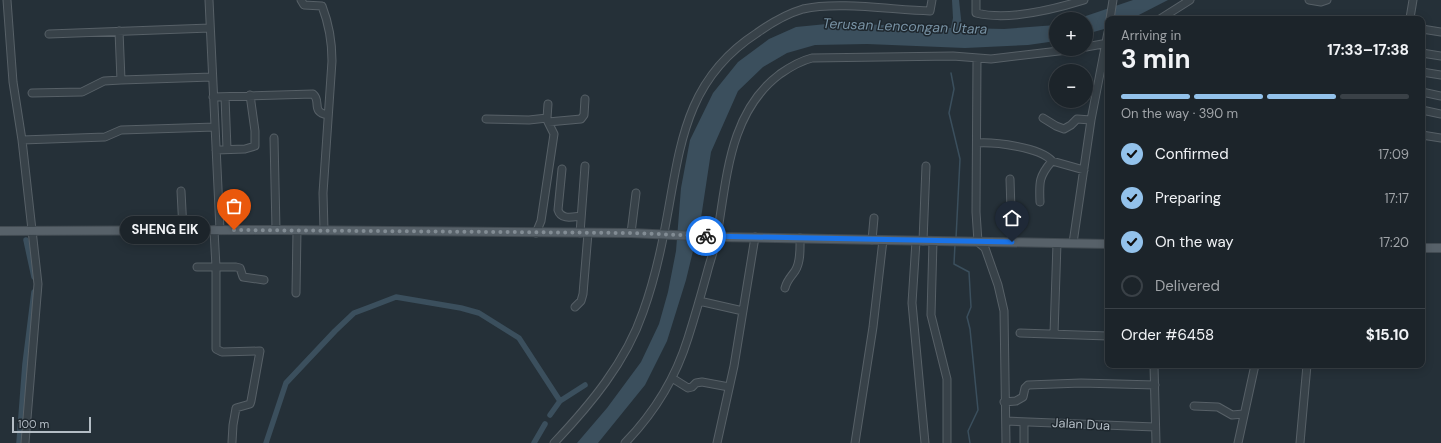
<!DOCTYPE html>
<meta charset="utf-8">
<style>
:root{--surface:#1c242a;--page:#252c32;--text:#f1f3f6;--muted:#a0a4a8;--line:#3a4147;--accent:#93c2eb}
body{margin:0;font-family:"DM Sans",sans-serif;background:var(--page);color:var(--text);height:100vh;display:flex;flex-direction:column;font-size:15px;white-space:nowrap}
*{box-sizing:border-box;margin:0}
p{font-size:13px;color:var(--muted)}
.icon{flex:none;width:22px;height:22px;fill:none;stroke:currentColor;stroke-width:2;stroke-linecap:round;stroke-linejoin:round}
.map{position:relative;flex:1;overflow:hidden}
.drawer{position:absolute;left:1105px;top:16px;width:320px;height:352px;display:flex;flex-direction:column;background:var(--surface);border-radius:8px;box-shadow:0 2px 10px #0003,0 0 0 1px var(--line)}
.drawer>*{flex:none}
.fabs{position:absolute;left:1049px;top:12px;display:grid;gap:8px}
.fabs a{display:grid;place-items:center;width:44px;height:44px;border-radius:50%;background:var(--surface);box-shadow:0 2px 10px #0003,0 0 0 1px var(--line);font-size:20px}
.scale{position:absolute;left:12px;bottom:10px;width:79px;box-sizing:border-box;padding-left:4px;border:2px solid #b4bdc5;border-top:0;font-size:11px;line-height:14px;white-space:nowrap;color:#b4bdc5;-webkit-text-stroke:3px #1e272e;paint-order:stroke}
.pin{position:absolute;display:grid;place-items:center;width:34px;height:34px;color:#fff;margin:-41px -17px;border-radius:50% 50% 50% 0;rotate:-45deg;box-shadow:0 0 4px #0007}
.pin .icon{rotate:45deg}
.courier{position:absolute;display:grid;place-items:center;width:40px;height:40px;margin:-20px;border:3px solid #1a73e8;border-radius:50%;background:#fff;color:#222;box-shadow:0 1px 5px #0007}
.bubble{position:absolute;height:28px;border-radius:14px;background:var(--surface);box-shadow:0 2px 10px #0003,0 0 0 1px var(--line);font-size:13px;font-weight:700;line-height:28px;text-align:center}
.headline em{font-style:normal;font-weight:700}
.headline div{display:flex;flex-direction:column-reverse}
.headline{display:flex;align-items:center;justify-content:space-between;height:68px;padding:0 16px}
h1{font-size:26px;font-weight:700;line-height:30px}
.bar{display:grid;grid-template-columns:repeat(4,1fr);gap:6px 4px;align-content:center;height:48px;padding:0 16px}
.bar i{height:5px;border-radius:3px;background:var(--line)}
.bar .current{background:var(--accent)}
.bar p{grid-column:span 4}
.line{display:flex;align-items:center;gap:10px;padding:0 16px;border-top:1px solid var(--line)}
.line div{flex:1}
ol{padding:0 16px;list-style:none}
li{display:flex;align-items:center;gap:12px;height:44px}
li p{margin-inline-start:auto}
li .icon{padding:4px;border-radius:50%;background:var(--accent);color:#111;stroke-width:4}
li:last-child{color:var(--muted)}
li i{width:22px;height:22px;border:2px solid var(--line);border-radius:50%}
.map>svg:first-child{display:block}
.water{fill:#3b4f5d}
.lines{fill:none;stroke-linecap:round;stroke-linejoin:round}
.stream{stroke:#3b4f5d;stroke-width:1.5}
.canal{stroke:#3b4f5d;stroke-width:5.5}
.minor-casing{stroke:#576067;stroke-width:9}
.major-casing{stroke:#424b52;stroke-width:10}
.minor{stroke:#384249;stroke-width:7}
.major{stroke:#576169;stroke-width:8}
.done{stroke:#828c94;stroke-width:4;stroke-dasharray:0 7.2}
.route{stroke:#1a73e8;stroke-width:5}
.labels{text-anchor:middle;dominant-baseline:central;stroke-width:3;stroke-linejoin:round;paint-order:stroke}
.street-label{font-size:13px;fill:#b4bdc5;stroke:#1e272e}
.water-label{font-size:14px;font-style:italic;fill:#7892a4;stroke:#1e272e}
</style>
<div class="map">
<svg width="1441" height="443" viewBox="0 0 1441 443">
<rect width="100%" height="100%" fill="#253038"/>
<!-- water -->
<path class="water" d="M952,0H959L962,28L1004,29L1056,25V41L1028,45L965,48L867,44L815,45L787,53L763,67L738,91L711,152L701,218L686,280L667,341L645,385L598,443H577L607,408L641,362L659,324L668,292L676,251L681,188L690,140L713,93L738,62L769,39L796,27L837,23L951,28L953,18Z
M1133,0H1168L1131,19H1108V28L1086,34V19H1077Z"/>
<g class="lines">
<!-- stream -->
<path class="stream" d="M951,73L954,89L949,113L960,159L956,238
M955,244L954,264L969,272L971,307L967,317L970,329L978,410L968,431L970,443"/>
<!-- canal -->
<path class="canal" d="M26,240L34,277
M560,401L585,385
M19,443L25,364L34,292
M266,443L286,383L335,331L354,313L370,307L396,297L461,308L479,313L519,338L560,401L550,415
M534,443L545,424"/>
<defs>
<path id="minor" d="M7,0L13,82L22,140L38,284L25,443
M209,0L220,230
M301,0L304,5L322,6C329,24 332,42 332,61L323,193L324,230
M976,0V13C1009,21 1052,10 1084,0
M1309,0L1321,2L1327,0
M1410,18L1413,0
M1110,19L1113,0
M1160,19L1190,0
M1422,29L1441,32
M119,31L121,80L212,77
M49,34L210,28
M1086,47L1108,43
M1422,53L1441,56
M977,59L976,212L978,242L985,248L998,285L1004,311L1006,443
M1422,72L1441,75
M1422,92L1441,96
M32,93L82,92L104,81L121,80
M213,97L313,94C322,101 310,112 328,115
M225,97L227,149
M1422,110L1441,114
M547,118L548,104
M1043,118L1056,126L1064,129L1071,125L1077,119L1091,120
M486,119L529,120L547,118L548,122
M1422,135L1441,138
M274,138L276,230
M22,140L105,137L121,130L215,127
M977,143C995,142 1040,147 1052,161
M216,150L245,149L255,146V131L250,95
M562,169L558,210C561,220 572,217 581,216
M1010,179L1012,242
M181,191L183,230
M1040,202C1039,182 1039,176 1052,161L1084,170
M214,230L216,267V349L222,352L260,351L251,401L250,404L236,408L233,425L232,442
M536,233L541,221L554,134L548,122L581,119L584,115L585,99
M580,233L585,166
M631,233L636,193
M872,240L874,218
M916,241L912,303L925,443
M923,241L926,166
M933,241L931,315L947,379V443
M1073,243L1091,120L1108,32
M197,267H236L240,268L243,277L264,280
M785,288C787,280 791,277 795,271C801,262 800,248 800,238
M296,293L297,230
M699,301L743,311
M575,307L581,301L583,294L588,233
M1020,333L1108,336
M1054,334L1057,243
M1154,365L1156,443
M672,378L688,388L692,387L696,383L702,382L729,387
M1004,402L1016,401L1023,397L1025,388L1028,385L1081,383L1155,385
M1194,406L1218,407L1232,415L1244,414
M1006,421L1155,427
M1024,422V443
M554,443C590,405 626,362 643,312C652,287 659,259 664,233C680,153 681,82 757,33C771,23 786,14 803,9C838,1 893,10 930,11L932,0
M625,443C654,413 676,377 688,338C695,316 701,295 707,273C710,261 715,248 717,236C727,178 729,112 780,74C790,67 800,61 812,58L953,56L991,59L1076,49
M717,443L734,366L755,237
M855,443L873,327L883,240
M1238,443L1255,365
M1300,443L1307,365"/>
<path id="major" d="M0,231L276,230L631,233L717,237L1108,244
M1422,248H1441"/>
</defs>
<!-- minor casing -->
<use href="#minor" class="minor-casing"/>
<!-- major casing -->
<use href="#major" class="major-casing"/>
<!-- minor -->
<use href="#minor" class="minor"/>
<!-- major -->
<use href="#major" class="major"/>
</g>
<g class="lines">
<!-- done -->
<path class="done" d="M234,230L631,233L706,236"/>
<!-- route -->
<path class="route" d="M706,236L1012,242"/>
</g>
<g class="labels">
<!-- street labels -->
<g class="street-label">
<text transform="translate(1081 424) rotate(3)">Jalan Dua</text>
</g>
<!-- water labels -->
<g class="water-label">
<text transform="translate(905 26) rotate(2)">Terusan Lencongan Utara</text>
</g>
</g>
</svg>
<div class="fabs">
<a>+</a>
<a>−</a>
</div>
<div class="scale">100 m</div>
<div class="pin" style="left:234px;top:230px;background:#ea580c"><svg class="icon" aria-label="bag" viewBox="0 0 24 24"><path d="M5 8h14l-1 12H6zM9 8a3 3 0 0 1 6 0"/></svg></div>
<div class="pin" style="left:1012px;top:242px;background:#1f2937"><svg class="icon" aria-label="home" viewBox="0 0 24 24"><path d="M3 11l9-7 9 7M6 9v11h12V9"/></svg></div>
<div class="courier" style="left:706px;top:236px"><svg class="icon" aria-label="bike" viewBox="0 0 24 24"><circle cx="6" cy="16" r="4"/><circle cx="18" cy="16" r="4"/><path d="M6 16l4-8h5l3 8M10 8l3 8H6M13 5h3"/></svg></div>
<div class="bubble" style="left:120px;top:216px;width:90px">SHENG EIK</div>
<section class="drawer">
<div class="headline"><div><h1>3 min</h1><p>Arriving in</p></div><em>17:33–17:38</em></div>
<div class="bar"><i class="current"></i><i class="current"></i><i class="current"></i><i></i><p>On the way · 390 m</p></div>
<ol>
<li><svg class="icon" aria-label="check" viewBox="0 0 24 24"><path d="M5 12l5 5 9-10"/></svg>Confirmed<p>17:09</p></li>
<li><svg class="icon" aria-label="check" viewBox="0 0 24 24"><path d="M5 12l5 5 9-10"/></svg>Preparing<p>17:17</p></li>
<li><svg class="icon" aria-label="check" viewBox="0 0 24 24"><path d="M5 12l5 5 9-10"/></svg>On the way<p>17:20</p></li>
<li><i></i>Delivered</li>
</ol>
<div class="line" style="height:52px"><div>Order #6458</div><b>$15.10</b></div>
</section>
</div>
